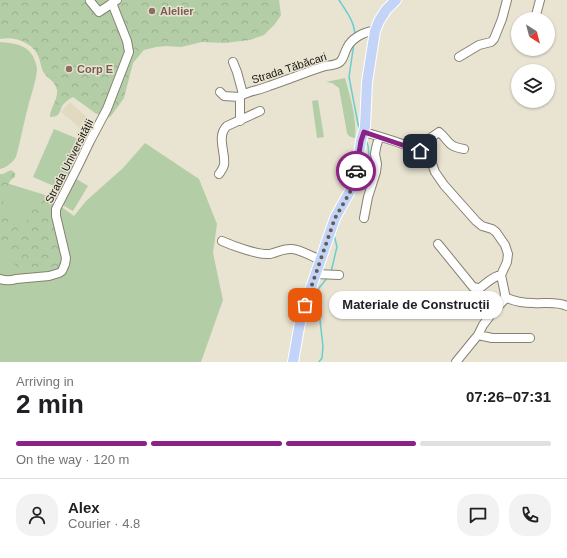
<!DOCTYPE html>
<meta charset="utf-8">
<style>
:root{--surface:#fff;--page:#f2f2f2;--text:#202124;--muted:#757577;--line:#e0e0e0;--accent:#8c2286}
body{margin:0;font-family:Helvetica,sans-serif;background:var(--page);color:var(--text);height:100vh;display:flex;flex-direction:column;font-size:15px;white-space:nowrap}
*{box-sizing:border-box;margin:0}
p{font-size:13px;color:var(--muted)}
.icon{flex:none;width:22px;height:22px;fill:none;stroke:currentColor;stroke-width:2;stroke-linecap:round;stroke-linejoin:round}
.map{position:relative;height:362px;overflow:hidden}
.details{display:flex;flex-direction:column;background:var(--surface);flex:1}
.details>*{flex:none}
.needle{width:26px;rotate:144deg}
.controls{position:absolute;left:511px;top:12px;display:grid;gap:8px}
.controls a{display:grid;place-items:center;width:44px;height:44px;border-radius:50%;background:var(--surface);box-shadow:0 1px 3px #0004;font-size:20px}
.pin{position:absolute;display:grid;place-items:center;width:34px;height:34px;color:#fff;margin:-17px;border-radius:8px;box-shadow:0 2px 6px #0006}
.courier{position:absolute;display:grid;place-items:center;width:40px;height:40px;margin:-20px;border:3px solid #8c2286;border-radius:50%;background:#fff;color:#222;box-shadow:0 1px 5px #0007}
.bubble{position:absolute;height:28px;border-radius:14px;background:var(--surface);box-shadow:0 1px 3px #0004;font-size:13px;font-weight:800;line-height:28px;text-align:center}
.summary em{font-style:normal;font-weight:800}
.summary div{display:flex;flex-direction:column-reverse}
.summary{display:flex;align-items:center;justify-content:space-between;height:68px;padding:0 16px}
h1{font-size:26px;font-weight:800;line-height:30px}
.bar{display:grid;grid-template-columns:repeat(4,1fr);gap:6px 4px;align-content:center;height:48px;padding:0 16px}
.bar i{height:5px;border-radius:3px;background:var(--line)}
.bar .on{background:var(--accent)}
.bar p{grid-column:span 4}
.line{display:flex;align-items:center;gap:10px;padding:0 16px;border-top:1px solid var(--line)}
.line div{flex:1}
.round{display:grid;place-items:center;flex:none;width:42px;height:42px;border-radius:16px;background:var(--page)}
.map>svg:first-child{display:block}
.built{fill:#e1d9c0}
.grass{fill:#b3cea7}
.forest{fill:url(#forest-crowns)}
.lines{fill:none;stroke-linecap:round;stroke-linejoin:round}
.stream{stroke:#69cdd4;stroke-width:1.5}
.minor-casing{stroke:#868171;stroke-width:10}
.major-casing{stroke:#fff;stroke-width:12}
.minor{stroke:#fff;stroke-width:8}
.major{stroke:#c4d4f8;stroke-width:10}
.done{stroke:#605d53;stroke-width:4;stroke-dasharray:0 7.2}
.route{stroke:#8c2286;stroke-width:5}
.education-dot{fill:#8d6e63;stroke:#e9e3d1;stroke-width:1.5}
.labels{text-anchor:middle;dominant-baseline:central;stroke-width:3;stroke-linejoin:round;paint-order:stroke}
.education-label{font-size:11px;font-weight:bold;fill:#785e54;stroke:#e9e3d1;text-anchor:start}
.street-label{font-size:11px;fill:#17150f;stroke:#e9e3d1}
</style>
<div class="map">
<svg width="567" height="362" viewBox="0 0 567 362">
<defs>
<pattern id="forest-crowns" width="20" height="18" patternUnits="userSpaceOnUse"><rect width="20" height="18" fill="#b3cea7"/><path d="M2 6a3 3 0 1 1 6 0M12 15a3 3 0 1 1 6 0" fill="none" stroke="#99b08f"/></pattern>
</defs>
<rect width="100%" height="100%" fill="#e9e3d1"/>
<!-- built -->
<path class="built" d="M70,102L95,125L87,134L61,112Z"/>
<!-- grass -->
<path class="grass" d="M0,42C15,43 30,45 35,61C36,64 37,67 37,70C36,81 32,92 29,103C24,121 21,139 16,157C12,163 7,167 0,169Z
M345,78C350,96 357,119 355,138C351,137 349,137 347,133L339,88L332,83L326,82Z
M318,100L324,137L317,138L312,101Z
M54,129L83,141L63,190L33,177Z
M145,143L199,179L217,224L213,253L223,300L201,362H0V181L45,195L74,216L86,201L123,168Z
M75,178L88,186L73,211L59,203Z"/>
<!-- forest -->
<path class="forest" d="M0,0H279L281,15L275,24L264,35L250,40L225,43L202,42L181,47L167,46L156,47L144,50L133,63L124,98L111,116L107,118L95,113L73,97C69,99 65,102 62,106C59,113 60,117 50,117C50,108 58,100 57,90C55,81 49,80 44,73C41,69 41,63 39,58C34,43 15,36 0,39Z
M11,170L15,173V177C9,180 8,185 6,192C5,196 3,201 3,205C1,215 12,225 20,230C28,224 33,206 36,198L42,197L49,203L51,207L47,215L56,226L64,260L60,271C49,272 25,274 17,267C13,264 13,259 11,256C8,251 4,247 0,244V174H3Z"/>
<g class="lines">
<!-- stream -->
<path class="stream" d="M339,0C346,11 355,22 355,36
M354,43L349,77L358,124L360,130
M355,193C363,178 374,156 366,140
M331,272L336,251L337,247L334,235
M319,362L322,358L323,346L317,295L319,288L328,277"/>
<defs>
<path id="minor" d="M90,1L99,12L117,0
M535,19L540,0
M459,57L479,45L491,42L494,39L502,19L507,0
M233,62L237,72L243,94
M220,92L224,96L239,97
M240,121V96C249,91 260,90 269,86C287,80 304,73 322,67C327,65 335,66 340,62C344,58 344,53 347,48C351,39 364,31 375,31
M364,132C378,136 422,148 430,158L435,172L444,185L476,221L482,226L492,229L496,232L505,245L508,254L507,262L501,275L505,294L504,300L492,313L483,325L478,335L456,362
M420,151L426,141L439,132C450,141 446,146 464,149
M219,174C221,171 223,169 224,165C226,153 216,136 227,126L260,111
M364,218L368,197L376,172L377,164L375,154L376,148L379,137
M222,241C233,246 258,255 270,254C278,252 284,248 292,249C299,249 313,257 321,260
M438,244L473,287L478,288H480C487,283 493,276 501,275
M316,274L339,275
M0,279C6,281 10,281 16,279L49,276L59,273L62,271L65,264L66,258L56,216V209L76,170L90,141L107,109L129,52L127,41L112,3
M505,297C513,301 524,303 533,303C544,304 556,301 567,306
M478,335L492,338H530"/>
<path id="major" d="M293,362L300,322L305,305L335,218L350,191L356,173L361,141L365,127L367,82L375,31L379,21L386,10L396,0"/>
</defs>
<!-- minor casing -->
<use href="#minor" class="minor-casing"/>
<!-- major casing -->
<use href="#major" class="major-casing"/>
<!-- minor -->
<use href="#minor" class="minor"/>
<!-- major -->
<use href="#major" class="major"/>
</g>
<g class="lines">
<!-- done -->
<path class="done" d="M305,305L335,218L350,192L356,171"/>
<!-- route -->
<path class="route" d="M356,171L361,141L364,132L420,151"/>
</g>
<!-- markers -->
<g class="education-dot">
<circle cx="152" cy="11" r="4"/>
<circle cx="69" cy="69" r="4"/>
</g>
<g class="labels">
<!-- education labels -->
<g class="education-label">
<text x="160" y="11">Alelier</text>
<text x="77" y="69">Corp E</text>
</g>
<!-- street labels -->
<g class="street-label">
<text transform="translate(289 68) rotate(-18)">Strada Tăbăcari</text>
<text transform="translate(69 161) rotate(-63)">Strada Universității</text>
</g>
</g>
</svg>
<div class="controls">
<a><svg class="needle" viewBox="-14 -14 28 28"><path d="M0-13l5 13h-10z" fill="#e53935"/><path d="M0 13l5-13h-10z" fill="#757577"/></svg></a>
<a><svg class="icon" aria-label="layers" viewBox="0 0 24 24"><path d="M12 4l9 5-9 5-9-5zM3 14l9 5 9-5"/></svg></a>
</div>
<div class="pin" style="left:305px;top:305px;background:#ea580c"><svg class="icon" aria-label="bag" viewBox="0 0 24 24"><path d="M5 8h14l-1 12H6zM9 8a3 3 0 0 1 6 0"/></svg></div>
<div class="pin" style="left:420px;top:151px;background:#1f2937"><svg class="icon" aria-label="home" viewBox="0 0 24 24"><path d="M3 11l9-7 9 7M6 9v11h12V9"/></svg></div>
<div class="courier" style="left:356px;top:171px"><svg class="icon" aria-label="car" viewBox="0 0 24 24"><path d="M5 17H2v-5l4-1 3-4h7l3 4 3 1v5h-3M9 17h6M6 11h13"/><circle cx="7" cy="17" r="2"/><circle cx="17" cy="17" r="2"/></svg></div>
<div class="bubble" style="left:329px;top:291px;width:174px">Materiale de Construcții</div>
</div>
<section class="details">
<div class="summary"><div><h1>2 min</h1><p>Arriving in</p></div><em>07:26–07:31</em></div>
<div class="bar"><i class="on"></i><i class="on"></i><i class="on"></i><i></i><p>On the way · 120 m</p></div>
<div class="line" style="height:72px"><a class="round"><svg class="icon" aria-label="person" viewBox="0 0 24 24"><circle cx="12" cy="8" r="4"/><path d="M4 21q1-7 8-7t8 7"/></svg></a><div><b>Alex</b><p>Courier · 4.8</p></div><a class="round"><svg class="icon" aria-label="chat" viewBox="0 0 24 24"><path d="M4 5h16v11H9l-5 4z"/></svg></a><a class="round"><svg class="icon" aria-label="phone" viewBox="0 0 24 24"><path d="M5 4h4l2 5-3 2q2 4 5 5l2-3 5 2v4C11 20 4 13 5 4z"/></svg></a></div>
</section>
